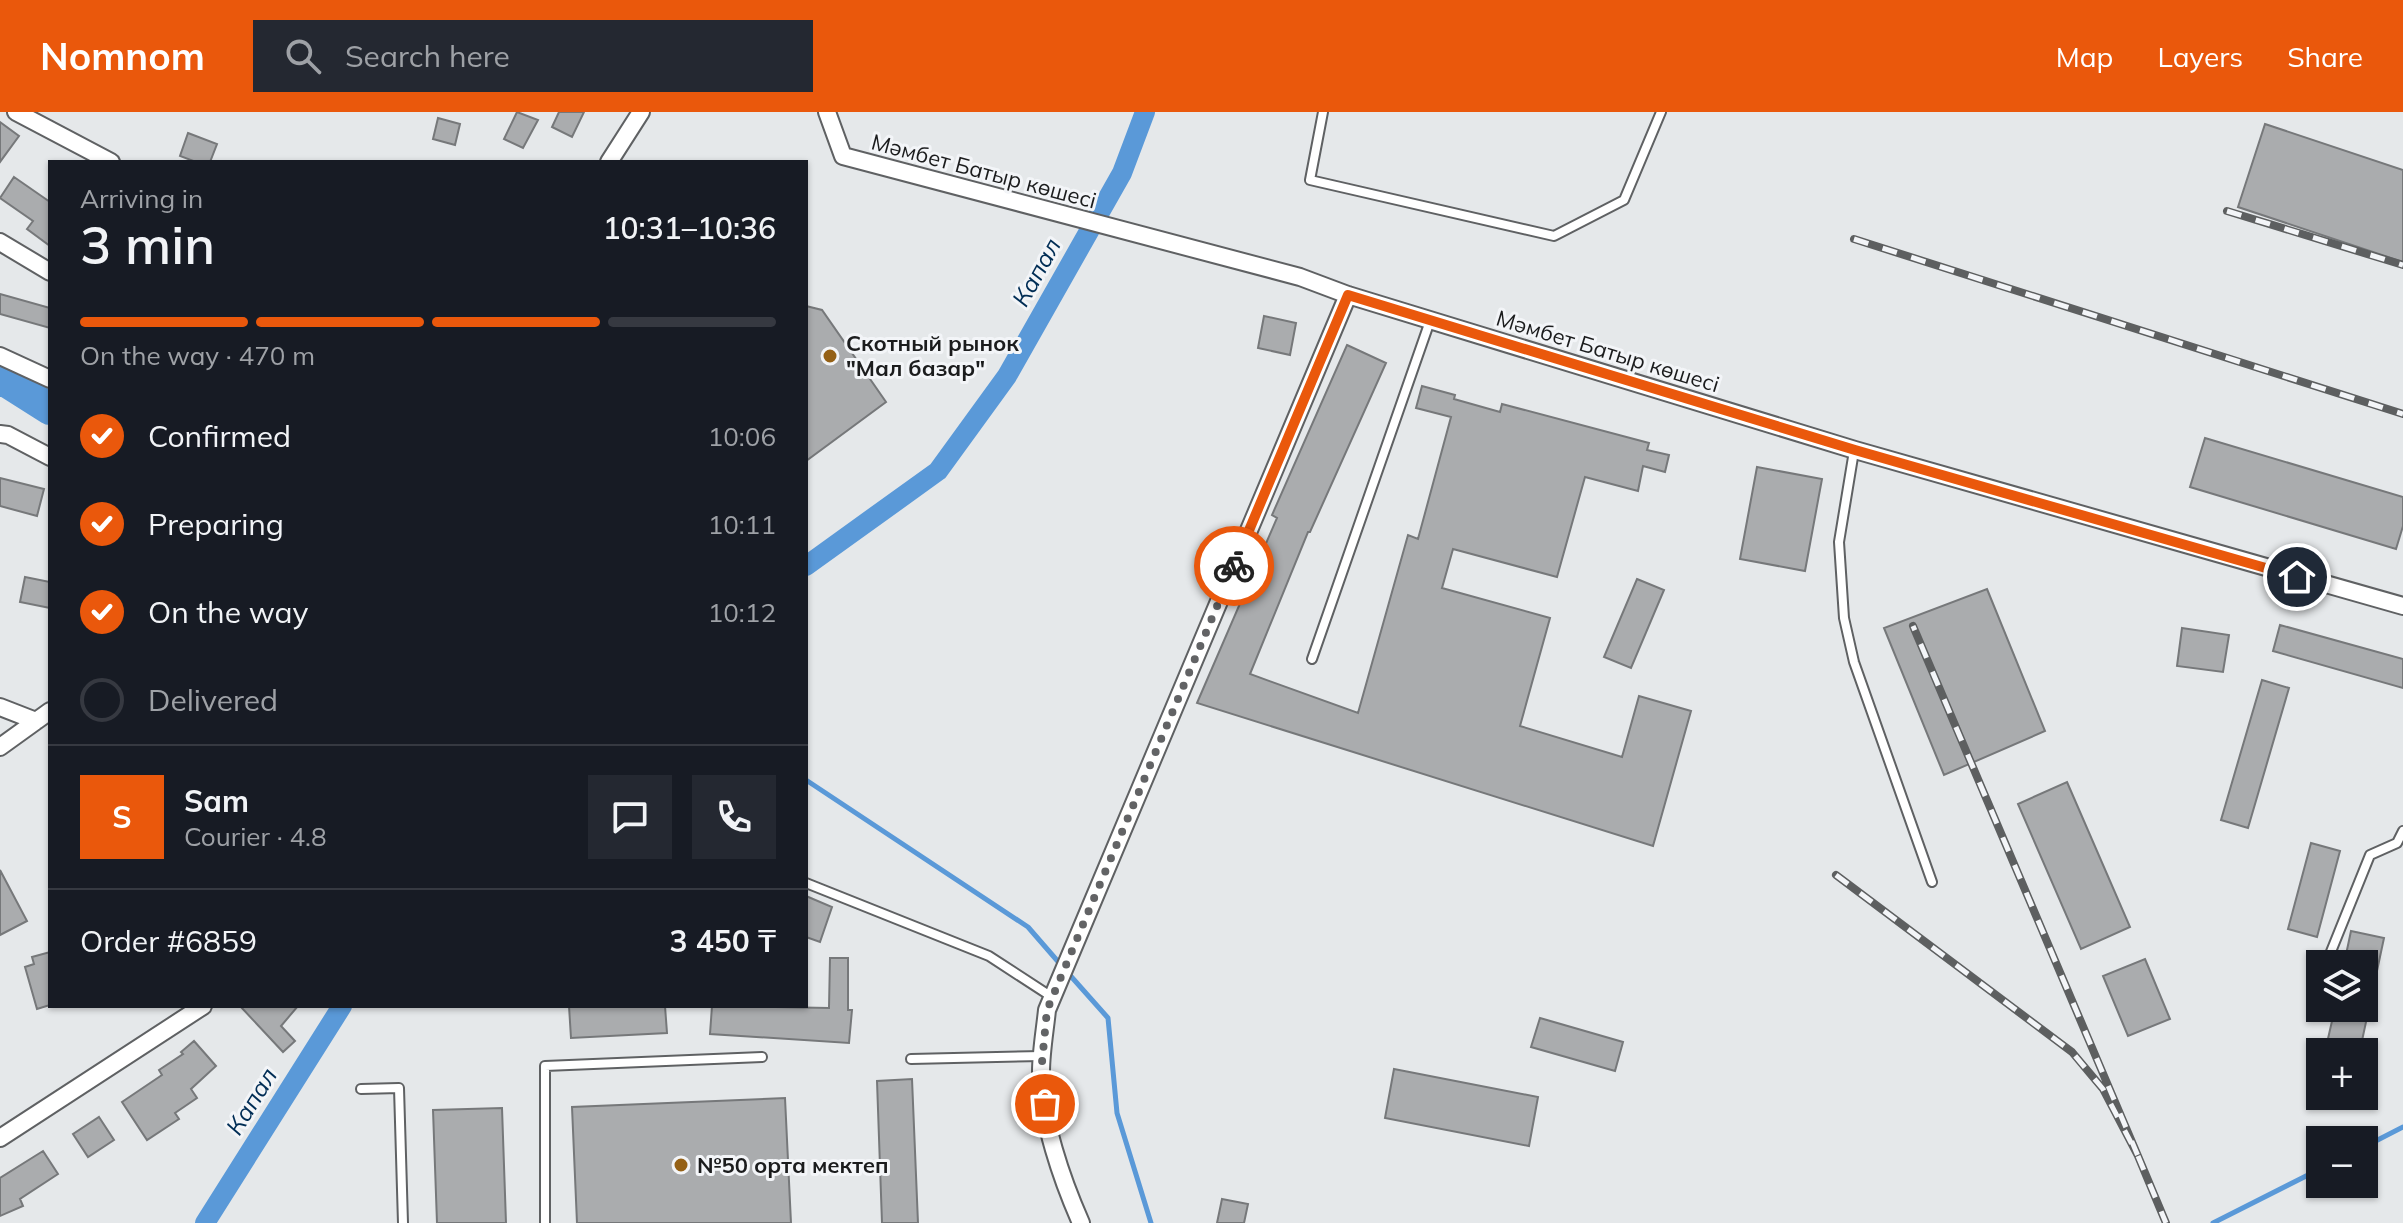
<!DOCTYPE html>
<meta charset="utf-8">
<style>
:root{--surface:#171b24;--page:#242831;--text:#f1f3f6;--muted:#9ea1a6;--line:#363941;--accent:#ea580c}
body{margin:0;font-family:Mulish,sans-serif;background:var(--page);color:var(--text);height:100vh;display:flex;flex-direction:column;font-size:30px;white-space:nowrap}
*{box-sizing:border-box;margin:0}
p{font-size:26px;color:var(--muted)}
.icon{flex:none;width:44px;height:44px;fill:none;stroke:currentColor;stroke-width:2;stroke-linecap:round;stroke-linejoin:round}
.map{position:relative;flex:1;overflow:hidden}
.side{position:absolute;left:48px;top:48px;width:760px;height:848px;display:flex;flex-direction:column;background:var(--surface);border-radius:0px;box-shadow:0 2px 6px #0004}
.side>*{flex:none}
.tools{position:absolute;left:2306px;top:838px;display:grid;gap:16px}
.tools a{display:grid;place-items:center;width:72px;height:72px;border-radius:0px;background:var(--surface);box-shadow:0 2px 6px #0004;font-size:40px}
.pin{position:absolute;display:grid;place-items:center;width:68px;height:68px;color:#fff;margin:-34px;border:4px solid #fff;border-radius:50%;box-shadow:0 2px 8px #0007}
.courier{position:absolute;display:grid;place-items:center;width:80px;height:80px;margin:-40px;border:6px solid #ea580c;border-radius:50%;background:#fff;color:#222;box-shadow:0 2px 10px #0007}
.summary em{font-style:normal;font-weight:600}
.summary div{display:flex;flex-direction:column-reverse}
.summary{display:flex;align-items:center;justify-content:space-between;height:136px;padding:0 32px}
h1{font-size:52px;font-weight:600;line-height:60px}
.bar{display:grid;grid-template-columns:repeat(4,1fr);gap:12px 8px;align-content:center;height:96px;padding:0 32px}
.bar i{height:10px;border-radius:6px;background:var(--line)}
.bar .on{background:var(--accent)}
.bar p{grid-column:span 4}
.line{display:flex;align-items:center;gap:20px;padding:0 32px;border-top:2px solid var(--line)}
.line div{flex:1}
.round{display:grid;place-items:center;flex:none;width:84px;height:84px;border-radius:0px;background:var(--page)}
ol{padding:0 32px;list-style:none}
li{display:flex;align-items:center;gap:24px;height:88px}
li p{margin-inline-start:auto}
li .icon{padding:8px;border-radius:50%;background:var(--accent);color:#fff;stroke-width:4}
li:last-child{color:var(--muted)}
li i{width:44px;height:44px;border:4px solid var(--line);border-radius:50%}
header{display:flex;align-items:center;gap:48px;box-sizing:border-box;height:112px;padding:0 40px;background:var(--accent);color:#fff}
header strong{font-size:38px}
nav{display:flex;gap:44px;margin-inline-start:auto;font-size:28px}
.search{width:560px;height:72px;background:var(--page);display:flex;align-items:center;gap:20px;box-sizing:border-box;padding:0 28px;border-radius:0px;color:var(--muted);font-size:30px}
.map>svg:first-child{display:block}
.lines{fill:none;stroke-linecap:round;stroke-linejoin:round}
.stream{stroke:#5a99d8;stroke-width:5}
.canal{stroke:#5a99d8;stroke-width:20}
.river{stroke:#5a99d8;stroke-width:32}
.building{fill:#aaacae;stroke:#76787a;stroke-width:2}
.lane-casing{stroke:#5f6163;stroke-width:12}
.street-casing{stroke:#5f6163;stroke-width:20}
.lane{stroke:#fff;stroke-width:8}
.street{stroke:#fff;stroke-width:16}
.rail-casing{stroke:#5d5f60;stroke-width:8}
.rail{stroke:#f3f5f8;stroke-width:5;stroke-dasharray:15;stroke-linecap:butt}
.done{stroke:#626365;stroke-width:8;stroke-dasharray:0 14.4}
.route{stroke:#ea580c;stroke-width:10}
.poi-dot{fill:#956116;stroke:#f3f5f8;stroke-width:3}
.labels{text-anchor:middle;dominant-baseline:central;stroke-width:6;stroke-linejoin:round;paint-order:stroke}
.street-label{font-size:22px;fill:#1b1c1d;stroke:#f3f5f8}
.poi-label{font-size:22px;font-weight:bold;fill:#1b1c1d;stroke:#f3f5f8;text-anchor:start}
.water-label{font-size:24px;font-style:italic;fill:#002d55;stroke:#f3f5f8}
</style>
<header>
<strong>Nomnom</strong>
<div class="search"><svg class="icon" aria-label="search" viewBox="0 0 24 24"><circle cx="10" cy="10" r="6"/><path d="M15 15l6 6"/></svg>Search here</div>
<nav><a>Map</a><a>Layers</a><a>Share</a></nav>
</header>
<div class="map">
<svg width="2403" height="1111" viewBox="0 0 2403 1111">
<rect width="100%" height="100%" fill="#e5e8ea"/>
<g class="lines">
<!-- stream -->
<path class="stream" d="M806,668L1028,815L1061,853
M1068,861L1108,906L1117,1001L1151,1111
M2364,1035L2403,1015
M2213,1111L2320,1057"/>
<!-- canal -->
<path class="canal" d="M806,454L938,359L1007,264L1122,61L1145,0
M205,1111L342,894"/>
<!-- river -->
<path class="river" d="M0,269H6L50,297"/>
</g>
<!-- building -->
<path class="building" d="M517,0L538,8L523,36L504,27Z
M559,0H584L572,25L552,15Z
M438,6L460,12L455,33L433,27Z
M0,10L19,24L0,50Z
M2265,12L2403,58V150L2238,95Z
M188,21L217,32L210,50H196L180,44Z
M14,65L50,90V134L27,117L33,109L0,86Z
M0,182L50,196V216L0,202Z
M806,194L822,198L886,290L806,349Z
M1264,204L1296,211L1290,243L1258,236Z
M1347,233L1386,251L1310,420H1308L1250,562L1358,601L1408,423L1418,427L1451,305L1416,296L1422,274L1455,283L1454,287L1500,300L1502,292L1649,331L1647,338L1669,343L1665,360L1643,354L1638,379L1585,365L1557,465L1453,437L1442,476L1550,506L1520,614L1622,645L1639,584L1691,599L1653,734L1197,591L1277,406L1272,403Z
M2205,326L2403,385V414L2396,437L2190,375Z
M1757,355L1822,367L1805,459L1740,447Z
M0,366L44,377L37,404L0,394Z
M25,465L50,470V496L20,490Z
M1637,467L1664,478L1631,556L1604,545Z
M1987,477L2045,619L1944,663L1884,516Z
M2280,513L2403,547V576L2273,539Z
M2182,516L2229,523L2223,560L2177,554Z
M2262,568L2289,576L2248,716L2221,708Z
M2067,670L2130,815L2081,837L2018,692Z
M2311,731L2340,739L2317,825L2288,817Z
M0,758L27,809L0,823Z
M806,784L832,795L820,830L806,825Z
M2351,819L2384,826L2371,887H2364V852H2344Z
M50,840V893L37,897L25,855L34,852L32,845Z
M830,846H848V898H852L849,931L710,922L712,894L829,896Z
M2145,847L2170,907L2128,924L2103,864Z
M240,894H298L281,914L295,929L283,940Z
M569,894H665L667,921L571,926Z
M2335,896H2369L2360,938L2327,931Z
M1540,906L1623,930L1615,959L1531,935Z
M194,929L216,954L191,977L197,986L175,1001L179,1007L147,1028L122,990L162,963L159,958L183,942L181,940Z
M1394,957L1538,985L1529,1034L1385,1006Z
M912,967L918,1111H882L877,969Z
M785,986L791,1111H577L572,995Z
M502,996L506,1111H437L433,998Z
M99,1005L114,1028L88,1045L73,1022Z
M43,1039L58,1062L20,1087L23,1094L0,1104V1066Z
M1222,1087L1248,1092L1244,1111H1217Z"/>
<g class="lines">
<defs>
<path id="lane" d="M1323,0L1310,68L1554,124L1624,88L1661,0
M1854,339L1839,430L1844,506L1854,550L1932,770
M1312,547L1430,209
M806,771L989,844L1052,885
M2326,852L2370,743L2397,731L2403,719
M2317,872L2320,866
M911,947L1042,944
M361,977L399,976L403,1111
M545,1111V954L762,945"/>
<path id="street" d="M16,0L111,50
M827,0L843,44L1300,165L1348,183L1855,338L2403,494
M609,50L641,0
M0,130L50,160
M0,244L50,267
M0,322L8,323L50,345
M0,595L36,609
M0,635L50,599
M0,1026L203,894
M1081,1111C1062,1068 1041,1008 1041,960C1041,940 1045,918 1047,898L1348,183"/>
</defs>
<!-- lane casing -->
<use href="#lane" class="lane-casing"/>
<!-- street casing -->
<use href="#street" class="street-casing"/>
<!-- lane -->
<use href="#lane" class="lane"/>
<!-- street -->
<use href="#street" class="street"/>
<defs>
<path id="rail" d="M2227,99L2403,153
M1854,127L2403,302
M1836,763L2072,940L2103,977L2138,1044L1913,514
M2138,1044L2166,1111"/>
</defs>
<!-- rail casing -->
<use href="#rail" class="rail-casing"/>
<!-- rail -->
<use href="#rail" class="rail"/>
</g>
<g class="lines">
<!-- done -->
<path class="done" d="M1045,992L1041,961L1047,898L1234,454"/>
<!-- route -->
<path class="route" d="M1234,454L1348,183L1855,338L2297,465"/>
</g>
<!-- markers -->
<g class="poi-dot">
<circle cx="830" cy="244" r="8"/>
<circle cx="681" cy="1053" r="8"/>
</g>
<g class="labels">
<!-- street labels -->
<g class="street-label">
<text transform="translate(984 59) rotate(15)">Мәмбет Батыр көшесі</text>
<text transform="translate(1608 239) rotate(17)">Мәмбет Батыр көшесі</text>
</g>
<!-- poi labels -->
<g class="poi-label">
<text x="846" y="231">Скотный рынок<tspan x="846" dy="25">"Мал базар"</tspan></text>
<text x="697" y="1053">№50 орта мектеп</text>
</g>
<!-- water labels -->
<g class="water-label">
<text transform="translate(1036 160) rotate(-61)">Капал</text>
<text transform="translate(251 989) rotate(-58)">Капал</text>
</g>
</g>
</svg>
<div class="tools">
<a><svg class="icon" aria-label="layers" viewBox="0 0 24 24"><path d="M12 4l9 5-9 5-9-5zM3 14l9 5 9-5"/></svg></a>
<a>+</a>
<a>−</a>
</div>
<div class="pin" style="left:1045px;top:992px;background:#ea580c"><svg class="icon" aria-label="bag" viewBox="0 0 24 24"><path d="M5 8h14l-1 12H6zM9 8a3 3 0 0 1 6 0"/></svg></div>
<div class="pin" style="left:2297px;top:465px;background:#1f2937"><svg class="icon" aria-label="home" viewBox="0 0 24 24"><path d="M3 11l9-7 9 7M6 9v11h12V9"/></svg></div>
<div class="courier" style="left:1234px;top:454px"><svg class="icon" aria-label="bike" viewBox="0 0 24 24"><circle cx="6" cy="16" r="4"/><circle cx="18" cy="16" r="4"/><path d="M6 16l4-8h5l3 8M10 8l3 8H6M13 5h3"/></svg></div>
<section class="side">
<div class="summary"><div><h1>3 min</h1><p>Arriving in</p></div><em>10:31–10:36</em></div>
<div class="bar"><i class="on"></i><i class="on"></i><i class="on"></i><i></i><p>On the way · 470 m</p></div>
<ol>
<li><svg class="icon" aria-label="check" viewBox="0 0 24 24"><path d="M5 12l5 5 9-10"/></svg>Confirmed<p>10:06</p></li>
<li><svg class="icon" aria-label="check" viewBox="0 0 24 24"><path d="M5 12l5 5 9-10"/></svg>Preparing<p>10:11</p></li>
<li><svg class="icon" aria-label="check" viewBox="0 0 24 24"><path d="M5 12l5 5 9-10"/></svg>On the way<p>10:12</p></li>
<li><i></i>Delivered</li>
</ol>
<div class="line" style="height:144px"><b class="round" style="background:var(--accent);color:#fff">S</b><div><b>Sam</b><p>Courier · 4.8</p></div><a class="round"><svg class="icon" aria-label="chat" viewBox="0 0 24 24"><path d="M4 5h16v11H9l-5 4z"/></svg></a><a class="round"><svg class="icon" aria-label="phone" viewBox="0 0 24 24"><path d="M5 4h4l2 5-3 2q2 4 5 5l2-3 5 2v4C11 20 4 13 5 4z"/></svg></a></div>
<div class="line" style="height:104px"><div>Order #6859</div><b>3 450 ₸</b></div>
</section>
</div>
